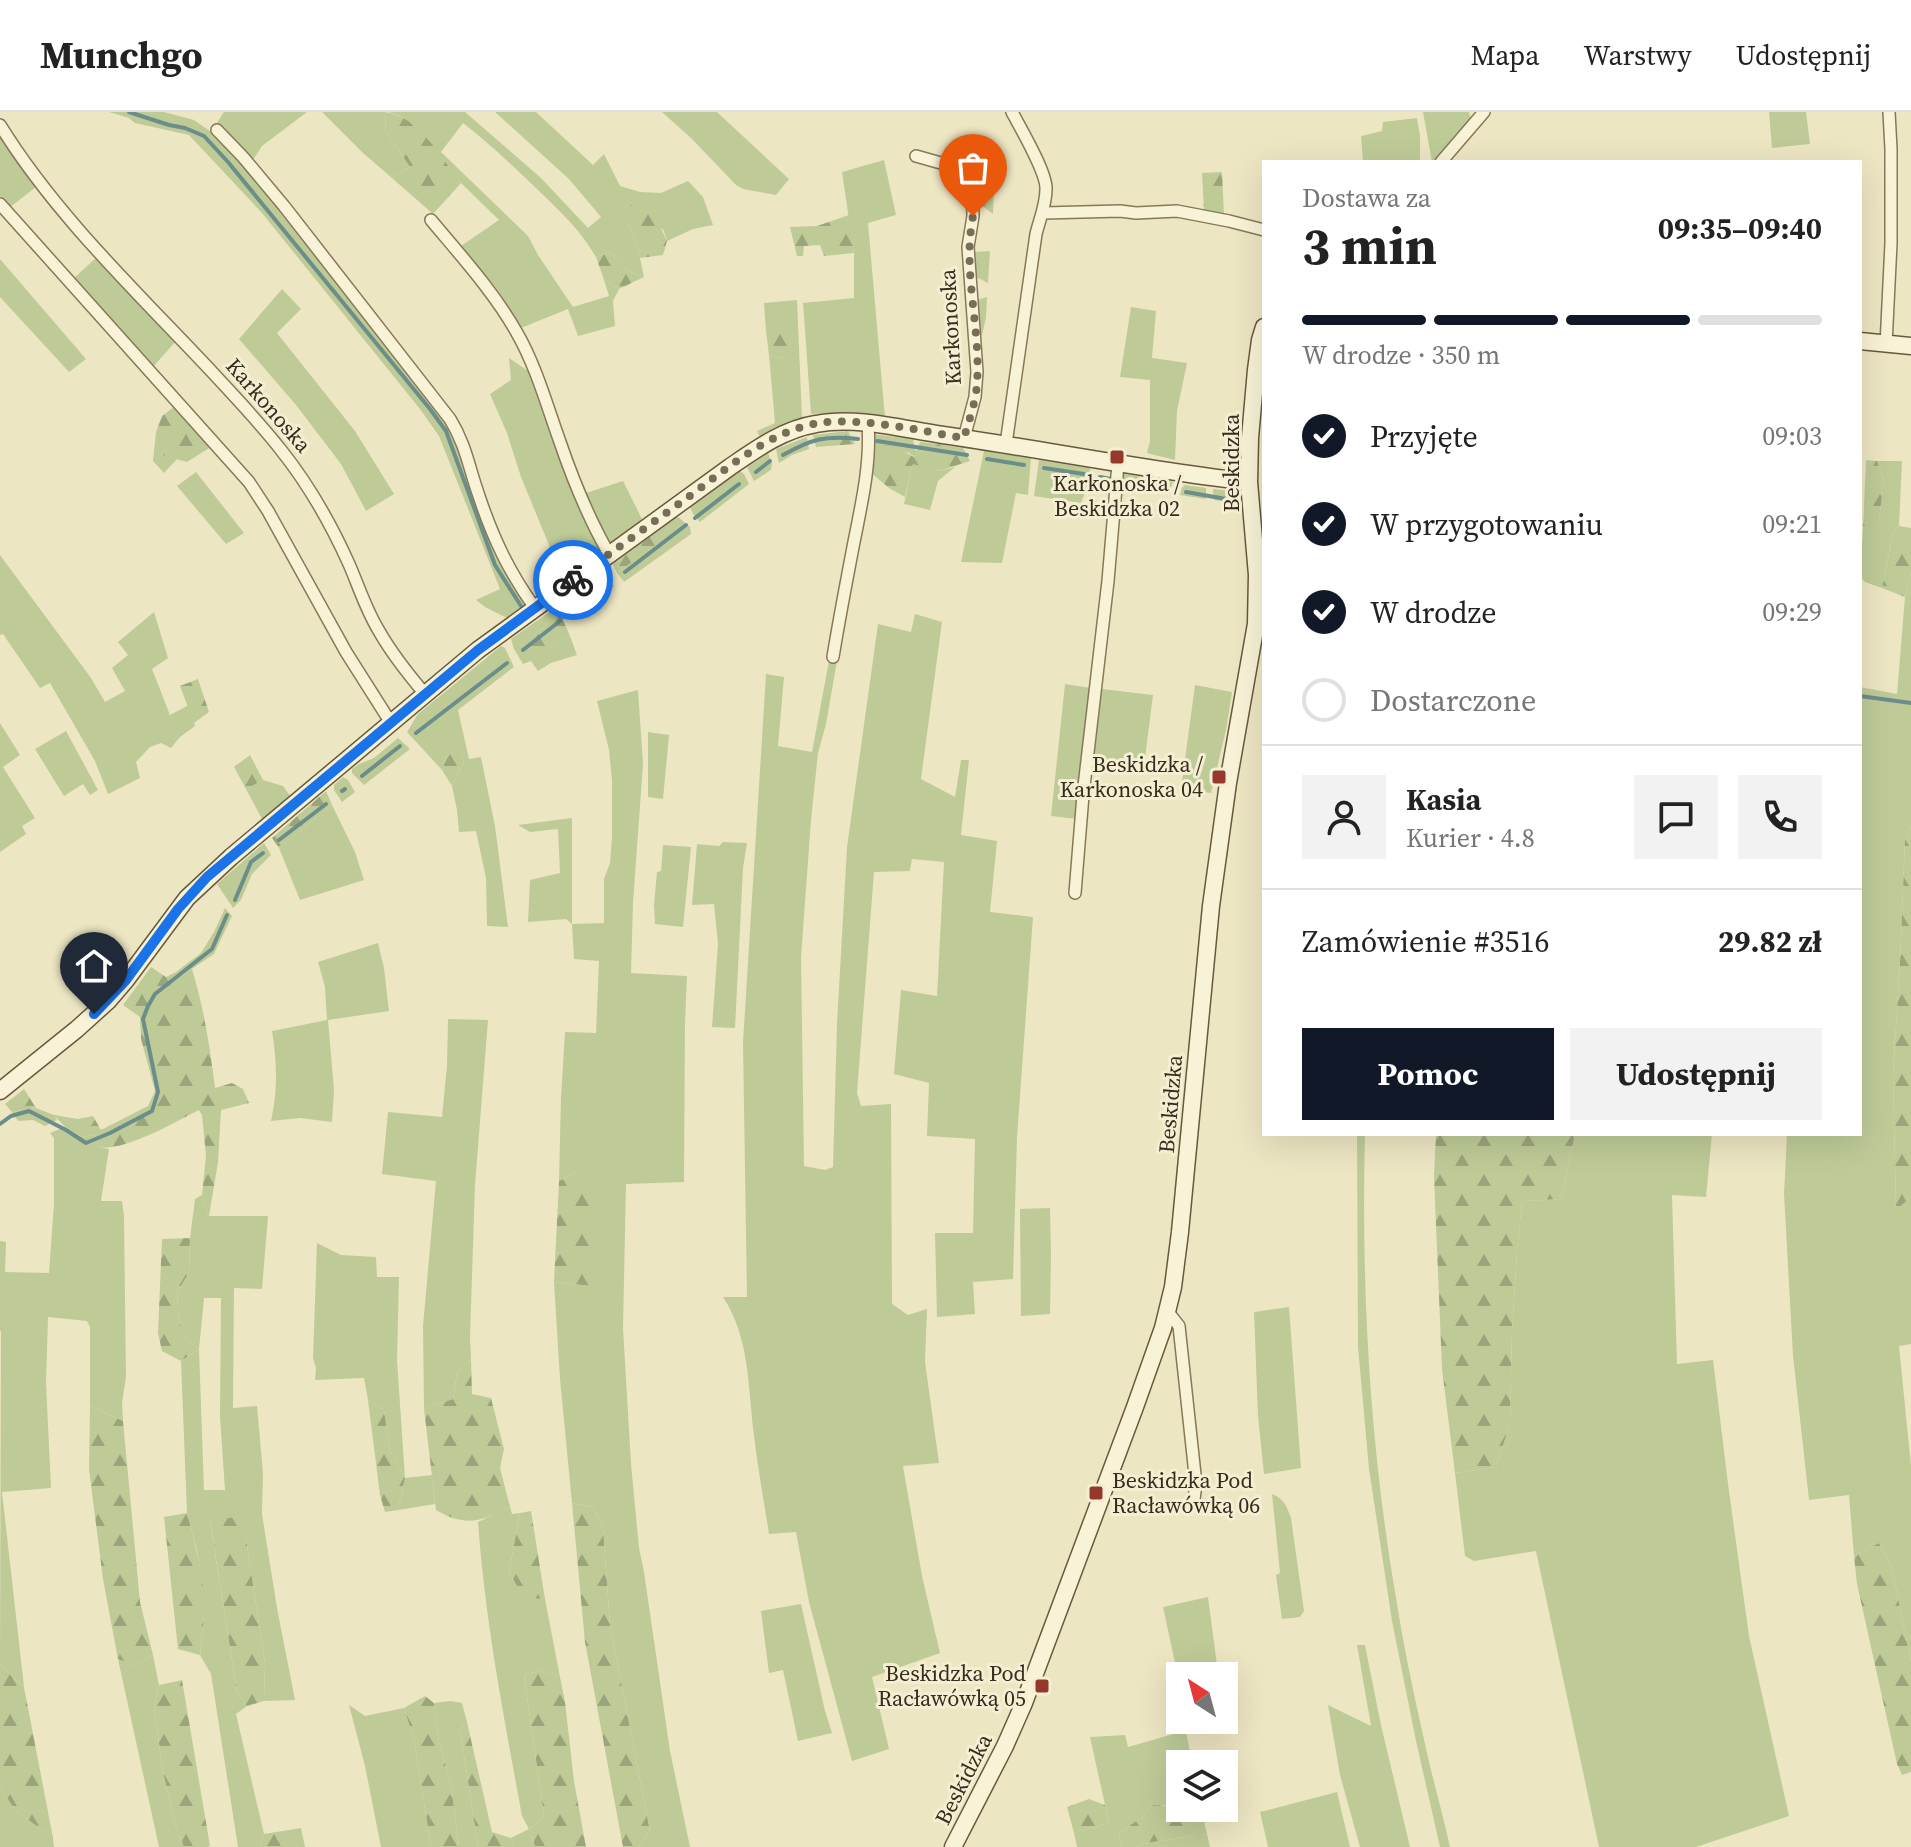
<!DOCTYPE html>
<html lang="pl">
<meta charset="utf-8">
<style>
:root{--surface:#fff;--page:#f2f2f2;--text:#222;--muted:#767676;--line:#e0e0e0;--accent:#111827}
body{margin:0;font-family:"Source Serif 4",serif;background:var(--page);color:var(--text);height:100vh;display:flex;flex-direction:column;font-size:30px;white-space:nowrap}
*{box-sizing:border-box;margin:0}
p{font-size:26px;color:var(--muted)}
.icon{flex:none;width:44px;height:44px;fill:none;stroke:currentColor;stroke-width:2;stroke-linecap:round;stroke-linejoin:round}
.map{position:relative;flex:1;overflow:hidden}
.drawer{position:absolute;left:1262px;top:48px;width:600px;height:976px;display:flex;flex-direction:column;background:var(--surface);border-radius:0px;box-shadow:0 8px 32px #0002}
.drawer>*{flex:none}
.needle{width:52px;rotate:324deg}
.tools{position:absolute;left:1166px;top:1550px;display:grid;gap:16px}
.tools a{display:grid;place-items:center;width:72px;height:72px;border-radius:0px;background:var(--surface);box-shadow:0 8px 32px #0002;font-size:40px}
.pin{position:absolute;display:grid;place-items:center;width:68px;height:68px;color:#fff;margin:-82px -34px;border-radius:50% 50% 50% 0;rotate:-45deg;box-shadow:0 0 8px #0007}
.pin .icon{rotate:45deg}
.courier{position:absolute;display:grid;place-items:center;width:80px;height:80px;margin:-40px;border:6px solid #1a73e8;border-radius:50%;background:#fff;color:#222;box-shadow:0 2px 10px #0007}
.overview em{font-style:normal;font-weight:700}
.overview div{display:flex;flex-direction:column-reverse}
.overview{display:flex;align-items:center;justify-content:space-between;height:136px;padding:0 40px}
h1{font-size:52px;font-weight:700;line-height:60px}
.bar{display:grid;grid-template-columns:repeat(4,1fr);gap:12px 8px;align-content:center;height:96px;padding:0 40px}
.bar i{height:10px;border-radius:6px;background:var(--line)}
.bar .active{background:var(--accent)}
.bar p{grid-column:span 4}
.line{display:flex;align-items:center;gap:20px;padding:0 40px;border-top:2px solid var(--line)}
.line div{flex:1}
.round{display:grid;place-items:center;flex:none;width:84px;height:84px;border-radius:0px;background:var(--page)}
ol{padding:0 40px;list-style:none}
li{display:flex;align-items:center;gap:24px;height:88px}
li p{margin-inline-start:auto}
li .icon{padding:8px;border-radius:50%;background:var(--accent);color:#fff;stroke-width:4}
li:last-child{color:var(--muted)}
li i{width:44px;height:44px;border:4px solid var(--line);border-radius:50%}
.primary-button{display:flex;gap:16px;margin-top:auto;padding:16px 40px}
.primary-button a{flex:1;height:92px;border-radius:0px;background:var(--accent);color:#fff;font-size:32px;font-weight:700;line-height:92px;text-align:center}
.primary-button a+a{background:var(--page);color:var(--text)}
header{display:flex;align-items:center;gap:48px;box-sizing:border-box;height:112px;padding:0 40px;background:var(--surface);border-bottom:2px solid var(--line)}
header strong{font-size:38px}
nav{display:flex;gap:44px;margin-inline-start:auto;font-size:28px}
.map>svg:first-child{display:block}
.green{fill:#becb97;fill-rule:evenodd}
.forest{fill:url(#forest-firs)}
.lines{fill:none;stroke-linecap:round;stroke-linejoin:round}
.stream{stroke:#6c8e8a;stroke-width:4}
.street-casing{stroke:#87785a;stroke-width:14}
.secondary-casing{stroke:#68593d;stroke-width:19}
.street{stroke:#f8f2d6;stroke-width:11}
.secondary{stroke:#f8f2d6;stroke-width:16}
.done{stroke:#776e58;stroke-width:8;stroke-dasharray:0 14.4}
.route{stroke:#1a73e8;stroke-width:10}
.poi-dot{fill:#94392c;stroke:#f4efd2;stroke-width:3}
.labels{text-anchor:middle;dominant-baseline:central;stroke-width:6;stroke-linejoin:round;paint-order:stroke}
.street-label{font-size:22px;fill:#372d1e;stroke:#f4efd2}
.poi-label{font-size:22px;fill:#372d1e;stroke:#f4efd2;text-anchor:end}
</style>
<header>
<strong>Munchgo</strong>
<nav><a>Mapa</a><a>Warstwy</a><a>Udostępnij</a></nav>
</header>
<div class="map">
<svg width="1911" height="1735" viewBox="0 0 1911 1735">
<defs>
<pattern id="forest-firs" width="22" height="20" patternUnits="userSpaceOnUse" patternTransform="scale(2)"><rect width="22" height="20" fill="#becb97"/><path d="M5 1l3.5 6h-7zM16 11l3.5 6h-7z" fill="#9ba57b"/></pattern>
</defs>
<rect width="100%" height="100%" fill="#ede6c3"/>
<!-- green -->
<path class="green" d="M109,0H164L194,8L217,24L260,71L452,317L493,431L513,475L527,494L509,507L485,495L476,488L500,477L439,324L420,297L262,101L189,23L135,11L129,6Z
M224,0H307L262,34L253,48L229,26L217,11Z
M322,0H385L386,20L410,55L392,66L363,41Z
M389,0H465L541,66L588,116L601,105L569,67L495,0H536L593,53L604,42L620,74L640,80L661,81L688,69L703,85L713,113L693,117L667,129L663,117L626,109L637,132L644,165L628,159L610,140L596,145C581,119 560,99 538,78C514,55 489,31 463,11L441,40L528,124L538,143L573,195L609,184L604,168L619,177L613,189L615,214L578,224L568,197L521,216L496,177L461,134L499,108L461,71L400,4Z
M662,0H717L789,67L776,83L743,77L736,73L692,27Z
M1423,0H1469L1471,8L1432,50Z
M1769,0H1806L1810,32L1772,36Z
M1417,6L1420,24V50H1363L1361,24L1382,19L1383,10Z
M0,20L36,75L9,96L0,84Z
M884,48L896,103L868,111L885,306L861,304L854,300L811,302L803,191L854,186V141L842,60Z
M990,139L988,171L974,164L973,140Z
M97,145L176,229L152,256L74,166Z
M0,147L86,247L69,260L0,185Z
M282,177L301,197L277,221L355,319L394,382L366,399L341,352L296,293L239,227Z
M987,185L986,205L982,224L978,216L977,188Z
M797,188L802,307L761,327L757,319L775,311L769,243L787,247L789,216L766,219L764,191Z
M1131,195L1156,199L1152,246L1187,251L1177,299L1175,348L1147,341L1150,329V268L1120,265Z
M509,246L531,261L601,439L563,467L521,365L507,321L490,282L511,268Z
M873,322L913,327L915,338L917,339L920,330L939,332L916,342L915,345L909,341L873,333Z
M807,325L809,337L792,343L779,351L776,337Z
M154,339L161,343L177,347L164,361L153,349Z
M984,339L1031,346L1028,383L1016,381L1002,451L961,450Z
M768,341L772,352L771,358L754,369L747,355Z
M1039,348L1090,356C1092,367 1085,380 1081,391L1034,384Z
M1877,349H1902L1899,414L1893,421L1882,476L1865,470L1860,464L1863,416L1878,415L1884,368Z
M913,351L939,359L955,355L938,369L930,398L904,392Z
M740,359L744,362L749,372L700,410L693,402L690,395Z
M196,360L244,421L226,432L177,374Z
M1124,362L1167,369L1173,370L1169,381L1121,373Z
M623,369L642,407L614,430H607L601,421L586,381Z
M1185,373L1206,376V387L1180,383L1182,376Z
M1213,377C1226,379 1238,377 1241,392L1214,388Z
M677,404L690,415L691,422L624,470L617,461L669,422L666,413Z
M0,443L91,566L105,590L125,579L112,556L128,543L118,530L154,500L168,546L152,557L170,603L189,593L195,614L180,625L171,636L161,631L150,635L136,650L140,666L108,682L95,649L50,571L40,576L3,522L0,523Z
M601,460L614,474L574,504L565,487Z
M1911,460V714L1905,728L1900,849L1893,962L1896,1097L1911,1085V1232L1899,1234L1911,1354V1549L1892,1457L1879,1431L1854,1444L1849,1383L1809,1388L1793,1244L1784,1082L1787,1022H1860V575L1897,582L1905,485Z
M558,494L560,501L529,527L532,548L570,524L577,543L551,551L538,559L531,549L523,552L514,537L511,527Z
M915,502L942,510L921,667L955,685L961,648H969L961,723L997,729L990,800L1033,805L1017,1025L1013,1167L973,1170L975,1202L937,1205L935,1121H973L975,1027L927,1024L929,971L894,962L901,878L937,884L944,750L912,747L910,759L874,760L857,981L861,994L891,992L892,1192L908,1203L927,1197L925,1250L939,1351L903,1354L922,1464L940,1541L872,1565L889,1637L852,1649L809,1490L796,1420L769,1422C764,1390 758,1357 754,1324C748,1276 750,1226 723,1185H747L743,930L766,562L784,565L778,634L812,640L829,549H837L826,612L818,641L811,708L801,845L804,1054L825,1058L833,1055L837,912L847,735L878,512L911,520Z
M501,534L505,536L514,555L458,598L469,647L481,645L495,714L508,815L487,814L486,766L476,719L459,720L457,698L452,674L464,650L459,636L446,645L442,658L407,620L418,602Z
M1065,572L1091,576L1078,707L1051,704Z
M1195,573L1232,580L1226,618L1211,681L1181,677Z
M1102,577L1153,583L1143,662L1090,656Z
M638,578L643,652L633,791L631,861L687,864L685,911L684,1070L626,1072L623,1216L631,1352L639,1436L644,1460L670,1639L690,1735H638L650,1719L610,1513L603,1416L593,1395L572,1391L560,1267L554,1170L592,1174L576,1060L559,1069L561,985L565,920L596,921L599,849L574,847L572,812L566,807L528,810L530,768L560,761L558,717L530,720L518,713L572,706V812L604,811V767L610,751L612,725V668L609,638L597,589Z
M0,611L20,643L3,655L35,706L22,714L26,722L0,740Z
M66,619L98,678L90,683L83,672L64,684L35,637Z
M648,620L669,623L663,687L648,685Z
M398,626L410,637L364,673L352,661V657L359,652L374,646Z
M343,665L348,668L355,680L342,690L334,678V673Z
M263,668L283,674L291,685L262,707L246,677Z
M332,693L355,740L364,768L300,788L279,736Z
M723,730L747,731L743,756L735,916L712,915L718,832L714,792L692,793L697,732L719,734Z
M264,731L271,743L252,762L241,788L233,796L217,772Z
M663,733L691,735L683,815L655,812L654,793L657,760L661,759Z
M225,796L232,804L214,842L180,865L176,860L201,841L214,820Z
M378,831L384,856L389,899L328,908L334,978L332,1010L300,1006L271,1009C278,976 277,951 272,919L327,908L325,875L318,850Z
M448,907L488,908L475,1073L470,1225L471,1247L457,1261L453,1287L424,1297L423,1214L436,1069L382,1062L388,1000L442,1005L447,954Z
M36,996L54,1003L57,1008L45,1014L33,1008L18,1009L12,1000Z
M65,1015L82,1025L95,1023L99,1035L109,1037L101,1089H122L124,1104L126,1265L122,1291L123,1309L90,1294V1215L87,1209L48,1205L46,1271L51,1376L2,1380L24,1575L0,1553L1,1219H0V1129L6,1130L5,1160L49,1161L54,1091V1026L50,1021Z
M1357,1022H1365C1361,1180 1370,1337 1397,1492C1405,1542 1416,1592 1427,1641C1434,1672 1443,1703 1450,1735H1440L1416,1629L1392,1509L1369,1357L1358,1235Z
M1575,1022H1712L1706,1085L1672,1083L1677,1252L1713,1248L1728,1372L1749,1524L1789,1704L1696,1735H1599L1536,1439L1474,1449L1465,1444L1455,1361L1496,1355L1510,1312L1512,1220L1517,1139L1522,1089L1561,1087Z
M202,1083L209,1104H268L262,1177L234,1176L233,1296L257,1294L263,1361L262,1402L277,1496L295,1588L264,1589L265,1551L246,1427L248,1423L210,1410L237,1580L247,1594L236,1602L264,1722L260,1735H238L211,1562L200,1543L204,1503L202,1473L197,1438L187,1401L181,1249L199,1237L187,1229L179,1211L177,1180L189,1161L190,1126L195,1087ZM204,1186H221L220,1305L225,1378H204L199,1237Z
M1050,1096L1051,1143L1050,1202L1021,1204L1020,1097Z
M317,1131L341,1143L376,1145L377,1165H399L397,1248L405,1366L432,1363L435,1392L398,1398L405,1366L390,1339L384,1298L368,1288L364,1266L315,1268L316,1256L313,1246Z
M1289,1195L1301,1356L1264,1362L1258,1304L1254,1200Z
M1272,1382C1284,1386 1287,1395 1291,1406L1304,1499L1300,1505L1282,1507L1276,1463L1280,1461Z
M510,1395L512,1402L520,1401L509,1460L524,1485L545,1487L560,1565L541,1558L524,1563L544,1704L530,1717L535,1735H513L511,1726L529,1717L522,1704C504,1606 485,1509 478,1410Z
M1208,1485L1217,1553L1177,1560L1163,1495Z
M801,1492L825,1599L832,1621L798,1629L783,1558L769,1561L761,1499Z
M1357,1533H1365L1381,1613L1410,1735H1360L1340,1663L1328,1593L1371,1614Z
M153,1543L159,1573L154,1595L163,1660L176,1715L184,1735H159L118,1547L136,1554Z
M1179,1575L1180,1608H1184L1192,1652H1180V1694L1153,1693L1142,1705L1119,1721L1122,1735H1077L1074,1721L1109,1711L1090,1625L1125,1623L1128,1635L1177,1621L1169,1577Z
M451,1589L462,1591L467,1610L460,1617L478,1735H459L451,1672L439,1630L434,1591Z
M349,1593L365,1604L404,1596L414,1628L431,1735H381L365,1654Z
M0,1675L15,1698L53,1726L54,1735H0Z
M1337,1680L1350,1735H1268L1260,1700Z
M1207,1722L1210,1735H1136L1147,1731Z"/>
<!-- forest -->
<path class="forest" d="M385,0C419,4 441,46 461,71L433,102L392,66L410,55L386,20Z
M1222,60L1224,103L1204,99L1202,61Z
M977,69L994,75L993,102L977,90Z
M631,93L653,99L667,129L663,143L640,146L637,132L626,109Z
M849,103L854,141L824,144L820,133L804,134L803,144H797L790,115L817,114Z
M610,140L628,159L644,165L619,177L604,168L596,145Z
M789,215L794,239L787,247L769,243L766,219Z
M174,295L211,335L187,350L161,343L154,339L156,320L162,304Z
M848,319L855,332L816,335L813,323Z
M939,332L963,336L970,349L939,359L913,352L905,385L889,376L870,360L873,333L894,334L914,345L916,342Z
M1866,348L1877,349L1884,368L1878,416H1863Z
M666,413L670,422L617,461L613,452Z
M1899,414L1911,416V460L1905,485L1882,476L1893,421Z
M560,501L570,524L531,549L529,527Z
M198,567L209,600L194,611L180,574Z
M459,635L464,650L452,674L442,658L446,645Z
M250,643L263,668L246,677L234,655Z
M326,679L332,693L279,736L272,726Z
M1911,714V1085L1896,1098L1893,962L1900,849L1905,728Z
M151,855L166,865L176,860L180,865L192,857C204,896 210,936 215,976L232,971L243,977L249,991L221,998L218,1050L209,1104L202,1083L206,1044L202,1003L199,998C175,1010 124,1040 99,1035L95,1023L82,1025L65,1015L54,1003L78,1007L93,1004L101,1018L148,994L155,979L141,927L140,905L123,893Z
M24,977L36,996L12,1000L5,992Z
M1436,1022H1575L1561,1087L1522,1089L1517,1139L1512,1220L1510,1312L1496,1355L1455,1361L1442,1257L1434,1065Z
M576,1060H590L597,1077L592,1174L554,1170L559,1069Z
M190,1126L189,1161L177,1180L179,1210L187,1229L199,1237L181,1249L162,1239L158,1221L162,1127Z
M471,1247L472,1282L491,1286L504,1337L500,1356L510,1395C481,1410 465,1415 436,1398L424,1297L453,1287L457,1261Z
M368,1288L384,1298L390,1339L405,1366L398,1398L385,1400L380,1383Z
M90,1294L123,1309L140,1490L153,1543L136,1554L118,1547L103,1467L89,1357Z
M572,1391L593,1395L603,1416L610,1513L650,1719L638,1735H623L585,1530Z
M531,1399L545,1487L524,1486L509,1460L520,1401Z
M187,1401C196,1434 205,1468 204,1504C203,1516 201,1530 200,1543L178,1537L164,1405Z
M242,1404L249,1423L246,1427L265,1551L264,1589L247,1594L237,1580L210,1409Z
M1879,1431L1892,1457L1911,1549V1660L1902,1663L1897,1652L1857,1472L1854,1444Z
M0,1553L24,1575L53,1726L15,1698L0,1675Z
M541,1558L560,1565L565,1590L574,1669L586,1735H535L530,1717L544,1704L524,1563Z
M182,1568L210,1734L207,1735H184L176,1715L163,1660L154,1595L159,1573Z
M425,1584L434,1591L439,1630L451,1672L459,1735H431L414,1628L404,1596Z
M467,1610L492,1720L511,1726L513,1735H478L460,1617Z
M1089,1687L1105,1693L1109,1711L1074,1721L1067,1695Z
M1153,1693L1201,1696L1207,1722L1147,1731L1136,1735H1122L1119,1721L1142,1705Z
M301,1716L305,1735H260L264,1722Z"/>
<g class="lines">
<!-- stream -->
<path class="stream" d="M129,0L169,13L185,16L204,24L228,50L430,297L446,319L495,453L521,494
M877,329L967,343
M783,343C812,327 825,323 858,327
M987,347L1024,353
M1044,356L1084,362
M756,360L770,349
M1100,365L1111,367
M1127,369L1166,376
M1186,380L1232,388
M1264,394V395
M695,406L739,372
M625,460L686,413
M577,496L608,472
M523,538L560,509
M1860,584L1911,591
M416,621L507,551
M362,664L400,634
M342,679L345,677
M279,728L326,692
M235,788L251,750L263,741
M0,1012L11,1004L29,999L66,1018L86,1031L110,1021L152,999L158,980L143,907L148,894L155,882L212,837L227,803"/>
<defs>
<path id="street" d="M0,13C56,104 140,183 213,261C236,286 260,311 281,338C309,373 331,412 349,452C359,475 366,498 379,519C392,542 408,562 425,582
M217,18L243,45L284,94L450,307C466,333 469,356 479,384C493,426 509,460 535,496
M916,44L962,57L972,66L973,104L968,135L977,260L975,285L964,326
M1441,50L1484,0
M0,92L249,370L268,399L346,540L391,611
M1044,101L1120,99L1136,101L1177,99L1229,109L1264,118
M431,108C461,144 494,180 517,221C536,254 547,294 560,330C573,368 589,407 609,442
M1886,233L1891,131V37L1889,0
M1006,332L1036,122C1040,106 1046,93 1046,77C1047,61 1021,17 1012,0
M833,545C839,508 846,472 853,435C861,394 871,353 868,312
M1075,781L1083,683L1108,469L1118,352
M1168,1200L1179,1214L1196,1372L1194,1387"/>
<path id="secondary" d="M1860,229L1911,234
M0,979L77,917L108,889L126,868L187,786L231,745L478,538L730,355C756,337 784,317 816,312C857,304 902,317 943,323C1045,338 1146,358 1249,370
M953,1735L1005,1634L1024,1591L1135,1295L1163,1216L1173,1175L1180,1120L1211,794L1228,671L1256,512L1257,463L1249,370L1250,326L1256,258L1260,228L1264,215"/>
</defs>
<!-- street casing -->
<use href="#street" class="street-casing"/>
<!-- secondary casing -->
<use href="#secondary" class="secondary-casing"/>
<!-- street -->
<use href="#street" class="street"/>
<!-- secondary -->
<use href="#secondary" class="secondary"/>
</g>
<g class="lines">
<!-- done -->
<path class="done" d="M573,468C611,441 649,413 687,386C725,358 771,318 819,311C862,305 921,319 964,326C969,308 976,290 977,271C981,215 962,160 973,104"/>
<!-- route -->
<path class="route" d="M94,902L126,868L178,797L207,765L478,538L573,468"/>
</g>
<!-- markers -->
<g class="poi-dot">
<rect x="1109" y="337" width="16" height="16" rx="4"/>
<rect x="1211" y="657" width="16" height="16" rx="4"/>
<rect x="1088" y="1373" width="16" height="16" rx="4"/>
<rect x="1034" y="1566" width="16" height="16" rx="4"/>
</g>
<g class="labels">
<!-- street labels -->
<g class="street-label">
<text transform="translate(950 215) rotate(-93)">Karkonoska</text>
<text transform="translate(269 293) rotate(49)">Karkonoska</text>
<text transform="translate(1231 351) rotate(-90)">Beskidzka</text>
<text transform="translate(1170 992) rotate(-85)">Beskidzka</text>
<text transform="translate(963 1667) rotate(-63)">Beskidzka</text>
</g>
<!-- poi labels -->
<g class="poi-label">
<text x="1117" y="371" text-anchor="middle">Karkonoska /<tspan x="1117" dy="25">Beskidzka 02</tspan></text>
<text x="1203" y="652">Beskidzka /<tspan x="1203" dy="25">Karkonoska 04</tspan></text>
<text x="1112" y="1368" text-anchor="start">Beskidzka Pod<tspan x="1112" dy="25">Racławówką 06</tspan></text>
<text x="1026" y="1561">Beskidzka Pod<tspan x="1026" dy="25">Racławówką 05</tspan></text>
</g>
</g>
</svg>
<div class="tools">
<a><svg class="needle" viewBox="-14 -14 28 28"><path d="M0-13l5 13h-10z" fill="#e53935"/><path d="M0 13l5-13h-10z" fill="#767676"/></svg></a>
<a><svg class="icon" aria-label="layers" viewBox="0 0 24 24"><path d="M12 4l9 5-9 5-9-5zM3 14l9 5 9-5"/></svg></a>
</div>
<div class="pin" style="left:973px;top:104px;background:#ea580c"><svg class="icon" aria-label="bag" viewBox="0 0 24 24"><path d="M5 8h14l-1 12H6zM9 8a3 3 0 0 1 6 0"/></svg></div>
<div class="pin" style="left:94px;top:902px;background:#1f2937"><svg class="icon" aria-label="home" viewBox="0 0 24 24"><path d="M3 11l9-7 9 7M6 9v11h12V9"/></svg></div>
<div class="courier" style="left:573px;top:468px"><svg class="icon" aria-label="bike" viewBox="0 0 24 24"><circle cx="6" cy="16" r="4"/><circle cx="18" cy="16" r="4"/><path d="M6 16l4-8h5l3 8M10 8l3 8H6M13 5h3"/></svg></div>
<section class="drawer">
<div class="overview"><div><h1>3 min</h1><p>Dostawa za</p></div><em>09:35–09:40</em></div>
<div class="bar"><i class="active"></i><i class="active"></i><i class="active"></i><i></i><p>W drodze · 350 m</p></div>
<ol>
<li><svg class="icon" aria-label="check" viewBox="0 0 24 24"><path d="M5 12l5 5 9-10"/></svg>Przyjęte<p>09:03</p></li>
<li><svg class="icon" aria-label="check" viewBox="0 0 24 24"><path d="M5 12l5 5 9-10"/></svg>W przygotowaniu<p>09:21</p></li>
<li><svg class="icon" aria-label="check" viewBox="0 0 24 24"><path d="M5 12l5 5 9-10"/></svg>W drodze<p>09:29</p></li>
<li><i></i>Dostarczone</li>
</ol>
<div class="line" style="height:144px"><a class="round"><svg class="icon" aria-label="person" viewBox="0 0 24 24"><circle cx="12" cy="8" r="4"/><path d="M4 21q1-7 8-7t8 7"/></svg></a><div><b>Kasia</b><p>Kurier · 4.8</p></div><a class="round"><svg class="icon" aria-label="chat" viewBox="0 0 24 24"><path d="M4 5h16v11H9l-5 4z"/></svg></a><a class="round"><svg class="icon" aria-label="phone" viewBox="0 0 24 24"><path d="M5 4h4l2 5-3 2q2 4 5 5l2-3 5 2v4C11 20 4 13 5 4z"/></svg></a></div>
<div class="line" style="height:104px"><div>Zamówienie #3516</div><b>29.82 zł</b></div>
<div class="primary-button"><a>Pomoc</a><a>Udostępnij</a></div>
</section>
</div>
